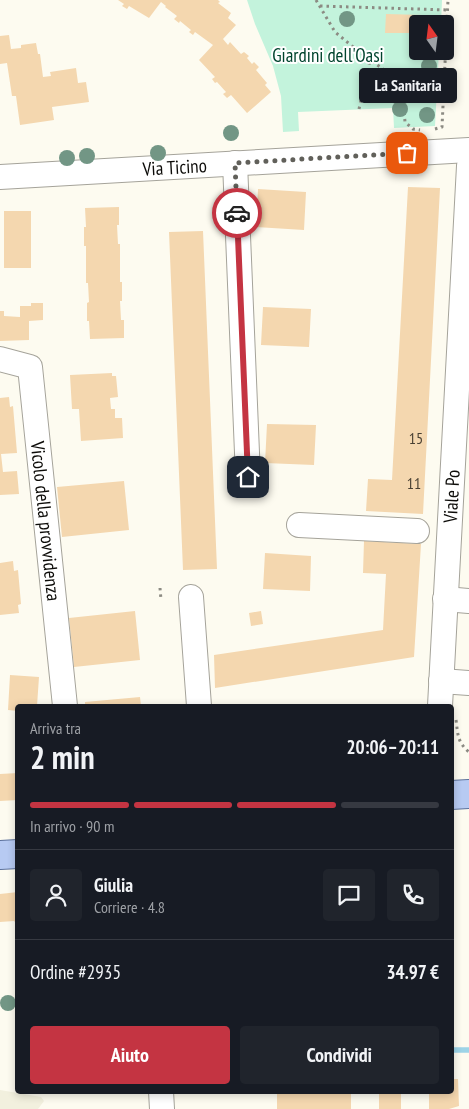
<!DOCTYPE html>
<html lang="it">
<meta charset="utf-8">
<style>
:root{--surface:#171b24;--page:#20242c;--text:#f1f3f6;--muted:#9ea1a6;--line:#363941;--accent:#c43442}
body{margin:0;font-family:"PT Sans Narrow",sans-serif;background:var(--page);color:var(--text);height:100vh;display:flex;flex-direction:column;font-size:19px;white-space:nowrap}
*{box-sizing:border-box;margin:0}
p{font-size:16px;color:var(--muted)}
.icon{flex:none;width:28px;height:28px;fill:none;stroke:currentColor;stroke-width:2;stroke-linecap:round;stroke-linejoin:round}
.map{position:relative;flex:1;overflow:hidden}
.drawer{position:absolute;left:15px;top:704px;width:439px;height:390px;display:flex;flex-direction:column;background:var(--surface);border-radius:5px;box-shadow:0 2px 8px #0003}
.drawer>*{flex:none}
.needle{width:32px;rotate:346deg}
.fabs{position:absolute;left:409px;top:15px;display:grid;gap:10px}
.fabs a{display:grid;place-items:center;width:45px;height:45px;border-radius:5px;background:var(--surface);box-shadow:0 2px 8px #0003;font-size:25px}
.pin{position:absolute;display:grid;place-items:center;width:42px;height:42px;color:#fff;margin:-21px;border-radius:10px;box-shadow:0 2px 8px #0006}
.courier{position:absolute;display:grid;place-items:center;width:50px;height:50px;margin:-25px;border:4px solid #c43442;border-radius:50%;background:#fff;color:#222;box-shadow:0 1px 6px #0007}
.bubble{position:absolute;height:35px;border-radius:5px;background:var(--surface);box-shadow:0 2px 8px #0003;font-size:16px;font-weight:700;line-height:35px;text-align:center}
.overview em{font-style:normal;font-weight:700}
.overview div{display:flex;flex-direction:column-reverse}
.overview{display:flex;align-items:center;justify-content:space-between;height:85px;padding:0 15px}
h1{font-size:32px;font-weight:700;line-height:38px}
.bar{display:grid;grid-template-columns:repeat(4,1fr);gap:8px 5px;align-content:center;height:60px;padding:0 15px}
.bar i{height:6px;border-radius:4px;background:var(--line)}
.bar .on{background:var(--accent)}
.bar p{grid-column:span 4}
.line{display:flex;align-items:center;gap:12px;padding:0 15px;border-top:1px solid var(--line)}
.line div{flex:1}
.round{display:grid;place-items:center;flex:none;width:52px;height:52px;border-radius:5px;background:var(--page)}
.primary-button{display:flex;gap:10px;margin-top:auto;padding:10px 15px}
.primary-button a{flex:1;height:58px;border-radius:5px;background:var(--accent);color:#fff;font-size:20px;font-weight:700;line-height:58px;text-align:center}
.primary-button a+a{background:var(--page);color:var(--text)}
.map>svg:first-child{display:block}
.built{fill:#f2f0de}
.green{fill:#c3f3dc}
.lines{fill:none;stroke-linecap:round;stroke-linejoin:round}
.stream{stroke:#9dd4e7;stroke-width:5.5}
.building{fill:#f4d7af}
.minor-casing{stroke:#a5a39a;stroke-width:26}
.major-casing{stroke:#5c719b;stroke-width:30}
.path{stroke:#8c8b83;stroke-width:3;stroke-dasharray:2.5 4;stroke-linecap:butt}
.minor{stroke:#fff;stroke-width:24}
.major{stroke:#b7caf2;stroke-width:28}
.tree{fill:#729685}
.done{stroke:#61605a;stroke-width:5;stroke-dasharray:0 9}
.route{stroke:#c43442;stroke-width:6}
.labels{text-anchor:middle;dominant-baseline:central;stroke-width:4;stroke-linejoin:round;paint-order:stroke}
.number-label{font-size:16px;fill:#473f32}
.park-label{font-size:19px;fill:#00442e;stroke:#fff}
.street-label{font-size:19px;fill:#0d0c09;stroke:#fff}
</style>
<div class="map">
<svg width="469" height="1109" viewBox="0 0 469 1109">
<rect width="100%" height="100%" fill="#fdfbf0"/>
<!-- built -->
<path class="built" d="M0,1090L41,1097L44,1101L38,1109H0Z"/>
<!-- green -->
<path class="green" d="M247,0H442L441,24H418V51H439L435,126L394,128L393,108L298,112L299,131L283,132L281,96L273,66L255,24Z"/>
<g class="lines">
<!-- stream -->
<path class="stream" d="M451,1050H469"/>
</g>
<!-- building -->
<path class="building" d="M118,0H218L220,2L218,3L231,13L228,18L236,25L223,39L228,45L230,42L241,54L244,52L249,56L247,58L252,64L254,62L259,67L256,70L267,83L265,85L271,92L247,113L231,95L227,98L223,94L226,92L217,82L215,83L212,79L215,77L199,60L213,45L195,32L193,35L189,32L191,30L180,21L179,23L174,19L177,16L165,7L166,6L161,2L149,18L129,6L127,9L122,6L124,4Z
M386,14L423,15V24H418V33H385Z
M9,35L11,49L21,48V45L36,43L38,54H40L43,77L51,76L50,72L76,68L78,83L86,82L89,102L52,107L54,120L20,125L16,96H12L7,63L0,64V36Z
M408,187L440,188L423,514L366,511L368,479L392,480Z
M258,189L306,192L304,230L256,227Z
M119,207V225H117L118,244H120V282H122V301H120L121,320H124V338L90,339L89,321H87V303L89,302L88,283H86V246H84V227H86L85,208Z
M4,211H31V268H4Z
M203,231L217,569L183,570L169,232Z
M31,303H43V320L29,321V340L0,341V311H4V316L20,317V306H31Z
M263,307L311,309L309,347L261,345Z
M112,373V376H116L118,397L110,398L111,409H115V418H122L123,438L81,441L79,409H72L70,375Z
M9,397L10,407L13,406L17,453L1,454L3,472L17,471L19,494L0,495V398Z
M267,424L316,425L314,465L265,463Z
M124,481L129,530L62,537L57,487Z
M364,541L421,544L414,657L215,688L214,655L383,630L386,574L363,573Z
M265,553L311,556L310,591L263,589Z
M13,561L14,571L18,570L21,604L18,605L19,613L0,615V563Z
M135,611L140,660L74,667L69,618Z
M261,611L263,624L251,626L249,613Z
M10,675L39,677L37,706H18V711L8,710Z
M140,697L141,706H85V702Z
M18,773V800L0,801V774Z
M18,892V922H15L14,921L0,922V894Z
M451,1079H458L459,1106L449,1109H429V1091H451Z
M277,1091H351V1109H277Z
M379,1091H401V1109H379Z"/>
<g class="lines">
<defs>
<g id="minor">
<path d="M235,163L248,477"/>
<path id="s1" d="M0,177L469,150"/>
<path id="s2" d="M0,359L30,367L65,706"/>
<path d="M299,525L417,531"/>
<path d="M191,597L199,706"/>
<path d="M445,599L469,601"/>
<path d="M441,681L469,683"/>
<path id="s3" d="M440,706L469,166"/>
<path d="M161,1091L162,1109"/>
</g>
<path id="major" d="M451,795L469,794
M0,855L18,854"/>
</defs>
<!-- minor casing -->
<use href="#minor" class="minor-casing"/>
<!-- major casing -->
<use href="#major" class="major-casing"/>
<!-- path -->
<path class="path" d="M316,0L335,32L358,51L394,77L402,89L405,122L413,129L420,130
M320,6L448,10
M359,109L370,60
M435,129L442,127L448,0
M160,588L161,600
M456,720C458,734 457,742 469,752"/>
<!-- minor -->
<use href="#minor" class="minor"/>
<!-- major -->
<use href="#major" class="major"/>
</g>
<!-- trees -->
<g class="tree">
<circle cx="347" cy="19" r="8"/>
<circle cx="429" cy="66" r="8"/>
<circle cx="386" cy="82" r="8"/>
<circle cx="428" cy="85" r="8"/>
<circle cx="397" cy="94" r="8"/>
<circle cx="400" cy="109" r="8"/>
<circle cx="427" cy="115" r="8"/>
<circle cx="231" cy="133" r="8"/>
<circle cx="158" cy="153" r="8"/>
<circle cx="87" cy="156" r="8"/>
<circle cx="67" cy="158" r="8"/>
<circle cx="8" cy="1003" r="8"/>
</g>
<g class="lines">
<!-- done -->
<path class="done" d="M237,213L235,163L407,153"/>
<!-- route -->
<path class="route" d="M237,213L248,477"/>
</g>
<g class="labels">
<!-- number labels -->
<g class="number-label">
<text x="416" y="438">15</text>
<text x="414" y="483">11</text>
</g>
<!-- park labels -->
<g class="park-label">
<text x="328" y="55">Giardini dell'Oasi</text>
</g>
<!-- street labels -->
<g class="street-label">
<text stroke="none"><textPath href="#s1" startOffset="175">Via Ticino</textPath></text>
<text stroke="none"><textPath href="#s3" startOffset="210">Viale Po</textPath></text>
<text stroke="none"><textPath href="#s2" startOffset="186">Vicolo della provvidenza</textPath></text>
</g>
</g>
</svg>
<div class="fabs">
<a><svg class="needle" viewBox="-14 -14 28 28"><path d="M0-13l5 13h-10z" fill="#e53935"/><path d="M0 13l5-13h-10z" fill="#9ea1a6"/></svg></a>
</div>
<div class="pin" style="left:407px;top:153px;background:#ea580c"><svg class="icon" aria-label="bag" viewBox="0 0 24 24"><path d="M5 8h14l-1 12H6zM9 8a3 3 0 0 1 6 0"/></svg></div>
<div class="pin" style="left:248px;top:477px;background:#1f2937"><svg class="icon" aria-label="home" viewBox="0 0 24 24"><path d="M3 11l9-7 9 7M6 9v11h12V9"/></svg></div>
<div class="courier" style="left:237px;top:213px"><svg class="icon" aria-label="car" viewBox="0 0 24 24"><path d="M5 17H2v-5l4-1 3-4h7l3 4 3 1v5h-3M9 17h6M6 11h13"/><circle cx="7" cy="17" r="2"/><circle cx="17" cy="17" r="2"/></svg></div>
<div class="bubble" style="left:359px;top:68px;width:98px">La Sanitaria</div>
<section class="drawer">
<div class="overview"><div><h1>2 min</h1><p>Arriva tra</p></div><em>20:06–20:11</em></div>
<div class="bar"><i class="on"></i><i class="on"></i><i class="on"></i><i></i><p>In arrivo · 90 m</p></div>
<div class="line" style="height:90px"><a class="round"><svg class="icon" aria-label="person" viewBox="0 0 24 24"><circle cx="12" cy="8" r="4"/><path d="M4 21q1-7 8-7t8 7"/></svg></a><div><b>Giulia</b><p>Corriere · 4.8</p></div><a class="round"><svg class="icon" aria-label="chat" viewBox="0 0 24 24"><path d="M4 5h16v11H9l-5 4z"/></svg></a><a class="round"><svg class="icon" aria-label="phone" viewBox="0 0 24 24"><path d="M5 4h4l2 5-3 2q2 4 5 5l2-3 5 2v4C11 20 4 13 5 4z"/></svg></a></div>
<div class="line" style="height:65px"><div>Ordine #2935</div><b>34.97 €</b></div>
<div class="primary-button"><a>Aiuto</a><a>Condividi</a></div>
</section>
</div>
